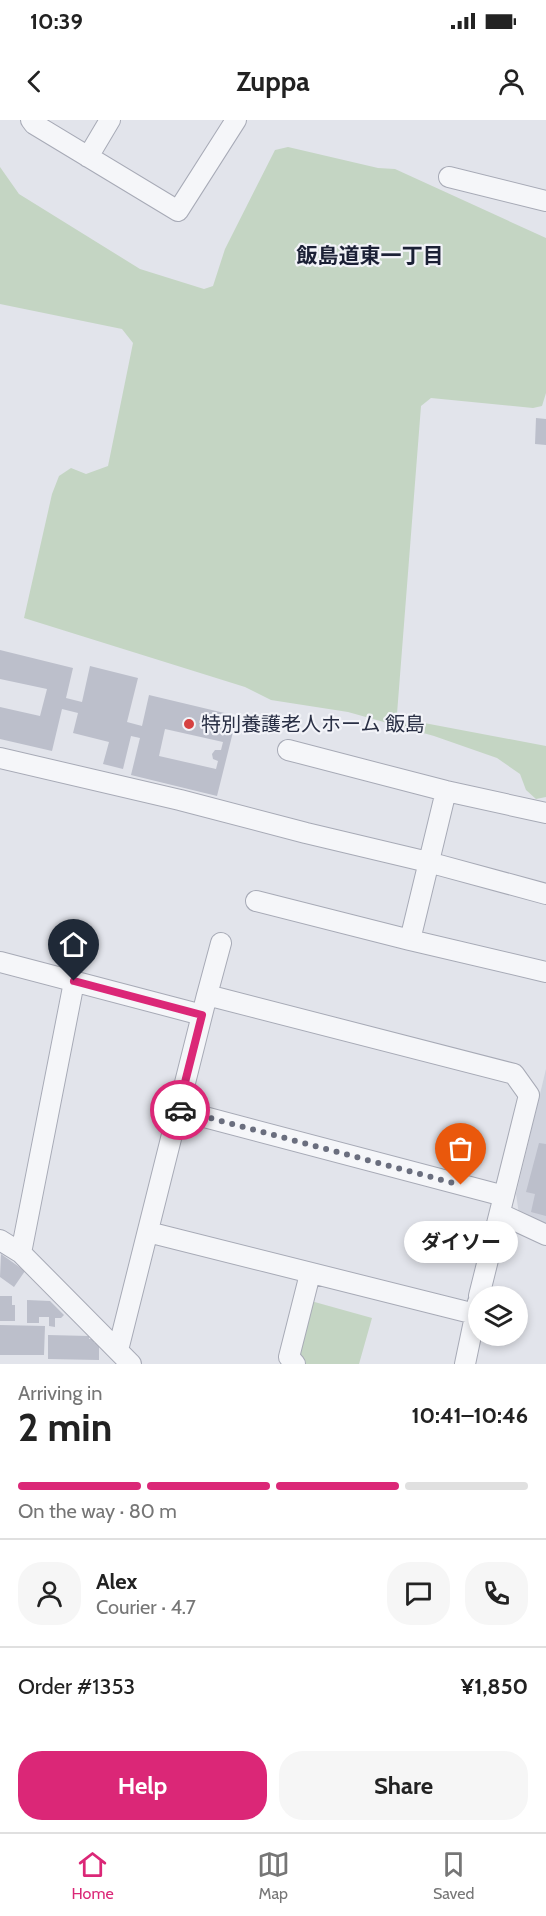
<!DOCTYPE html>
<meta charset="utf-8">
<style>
:root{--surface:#fff;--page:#f6f6f6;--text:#222;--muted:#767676;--line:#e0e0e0;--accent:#db2777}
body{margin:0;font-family:Cabin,"Noto Sans JP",sans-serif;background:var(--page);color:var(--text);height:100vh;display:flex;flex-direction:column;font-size:22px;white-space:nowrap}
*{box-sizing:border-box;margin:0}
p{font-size:20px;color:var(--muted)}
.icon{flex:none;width:33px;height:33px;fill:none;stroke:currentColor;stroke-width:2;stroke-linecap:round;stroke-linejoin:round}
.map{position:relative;height:1244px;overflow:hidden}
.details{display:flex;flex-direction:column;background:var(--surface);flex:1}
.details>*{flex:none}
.tools{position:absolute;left:468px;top:1166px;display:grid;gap:12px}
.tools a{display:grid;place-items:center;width:60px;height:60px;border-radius:50%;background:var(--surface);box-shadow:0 3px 9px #0003;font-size:30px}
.pin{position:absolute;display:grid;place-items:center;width:51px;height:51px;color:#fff;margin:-62px -26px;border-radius:50% 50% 50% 0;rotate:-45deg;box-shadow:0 0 6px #0007}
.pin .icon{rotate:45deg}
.courier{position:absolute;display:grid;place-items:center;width:60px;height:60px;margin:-30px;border:4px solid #db2777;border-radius:50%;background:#fff;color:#222;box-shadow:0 2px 8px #0007}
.bubble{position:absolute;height:42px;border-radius:21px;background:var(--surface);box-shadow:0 3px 9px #0003;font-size:20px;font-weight:700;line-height:42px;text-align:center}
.head em{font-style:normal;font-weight:700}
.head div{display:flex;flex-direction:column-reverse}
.head{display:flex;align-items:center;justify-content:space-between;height:102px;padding:0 18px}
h1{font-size:39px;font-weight:700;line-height:45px}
.bar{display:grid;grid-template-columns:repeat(4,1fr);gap:9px 6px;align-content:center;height:72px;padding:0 18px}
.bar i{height:8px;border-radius:4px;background:var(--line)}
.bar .current{background:var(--accent)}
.bar p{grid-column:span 4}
.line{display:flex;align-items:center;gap:15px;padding:0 18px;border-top:2px solid var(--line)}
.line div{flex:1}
.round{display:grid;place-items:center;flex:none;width:63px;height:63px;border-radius:24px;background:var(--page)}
.cta{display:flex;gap:12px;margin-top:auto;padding:12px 18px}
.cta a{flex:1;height:69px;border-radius:24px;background:var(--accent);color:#fff;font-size:24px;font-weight:700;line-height:69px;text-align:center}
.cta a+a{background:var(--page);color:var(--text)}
.status{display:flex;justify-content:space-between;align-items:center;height:42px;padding:0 30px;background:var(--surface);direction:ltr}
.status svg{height:16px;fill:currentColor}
header{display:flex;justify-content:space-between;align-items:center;height:78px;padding:0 18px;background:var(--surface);font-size:27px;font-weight:700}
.tab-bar{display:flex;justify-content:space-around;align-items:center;height:84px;border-top:2px solid var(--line);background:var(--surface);font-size:16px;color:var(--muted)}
.tab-bar a{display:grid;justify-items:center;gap:3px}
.tab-bar .current{color:var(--accent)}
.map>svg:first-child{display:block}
.built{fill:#d0d3dd}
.green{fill:#c4d5c3}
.building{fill:#bcbfcb;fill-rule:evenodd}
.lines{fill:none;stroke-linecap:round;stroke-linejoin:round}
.minor-casing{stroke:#a7aab6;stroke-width:22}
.minor{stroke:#f5f6f9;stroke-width:20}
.done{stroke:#6a6e7e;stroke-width:6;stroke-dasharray:0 10.8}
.route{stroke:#db2777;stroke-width:8}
.poi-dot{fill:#d64141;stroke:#f2f3f8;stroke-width:2}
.labels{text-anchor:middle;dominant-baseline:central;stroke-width:4.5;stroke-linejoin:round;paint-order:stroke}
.poi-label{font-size:20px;fill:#292f44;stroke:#f2f3f8;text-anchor:start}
.neighbourhood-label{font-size:21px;font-weight:bold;fill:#1b2035;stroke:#f2f3f8}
</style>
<div class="status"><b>10:39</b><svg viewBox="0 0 49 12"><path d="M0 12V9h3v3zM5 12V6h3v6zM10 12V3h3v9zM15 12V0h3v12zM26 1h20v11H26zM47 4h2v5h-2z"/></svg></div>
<header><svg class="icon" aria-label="back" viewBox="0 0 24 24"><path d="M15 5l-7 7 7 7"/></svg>Zuppa<svg class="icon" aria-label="person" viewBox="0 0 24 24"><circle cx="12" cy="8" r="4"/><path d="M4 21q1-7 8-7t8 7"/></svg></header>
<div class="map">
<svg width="546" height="1244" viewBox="0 0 546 1244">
<rect width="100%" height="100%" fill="#e2e4eb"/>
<!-- built -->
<path class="built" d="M546,949V1108L519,1094L516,1074Z"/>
<!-- green -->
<path class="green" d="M288,27L378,48L395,49L546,118V273L542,286L533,288L431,278L421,286L397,594L403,599L546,626V677L536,679L526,670L520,654L497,638L434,616L348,592L271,580L245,567L24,498L52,374L59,356L71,348L86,354L108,346L133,223L122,209L0,184V47L19,74L140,149L204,169L213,166L225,129L275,30Z
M311,1181L372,1198L359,1244H303L297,1236Z"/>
<!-- building -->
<path class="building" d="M536,298L546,299V325L535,324Z
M0,530L73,548L66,578L82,582L90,546L138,558L127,602L142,606L149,575L237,596L217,676L131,655L140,618L131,616L123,649L103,644L109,622L73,613L78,593L62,589L52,631L0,619V587L40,596L47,569L0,559ZM165,609L223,622L221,630H215L212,634L213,639L218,641L216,649L159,636Z
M539,1023L546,1024V1096L531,1092L535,1074L526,1072Z
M1,1134L25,1151L14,1167L0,1157Z
M0,1176H12V1185H15V1201H0Z
M27,1180L50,1181L64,1195L61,1198H55V1207L49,1206V1197H39V1203H27Z
M0,1205L45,1206L44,1235H0Z
M48,1215L89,1216V1219H94V1223H99V1240L48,1239Z"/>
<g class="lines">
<defs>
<path id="minor" d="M31,0L34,4L178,91L236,0
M88,37L110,0
M449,57L546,81
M288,630L446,671L546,693
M0,638L180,680L306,713L428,742L546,774
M446,671L410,820L546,852
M256,781L410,820
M0,842L202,895
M207,875L221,823
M178,990L504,1076
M501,1094L546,1115
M148,1112L475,1194
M0,1120L21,1133L131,1244
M21,1133L74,862
M118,1230L207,875L514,954L529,975L479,1176
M295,1244L289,1237L310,1154
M465,1244L478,1182"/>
</defs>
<!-- minor casing -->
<use href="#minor" class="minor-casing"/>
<!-- minor -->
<use href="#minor" class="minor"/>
</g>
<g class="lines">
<!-- done -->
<path class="done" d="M180,990L461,1065"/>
<!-- route -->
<path class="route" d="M74,861L202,895L178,990H180"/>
</g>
<!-- markers -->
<circle class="poi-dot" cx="189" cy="604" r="6"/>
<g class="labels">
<!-- poi labels -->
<g class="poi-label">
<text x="201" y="604">特別養護老人ホーム 飯島</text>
</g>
<!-- neighbourhood labels -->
<g class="neighbourhood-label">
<text x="370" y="135">飯島道東一丁目</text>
</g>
</g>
</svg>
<div class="tools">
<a><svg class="icon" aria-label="layers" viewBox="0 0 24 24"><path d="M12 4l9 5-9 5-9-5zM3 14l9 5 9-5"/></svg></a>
</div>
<div class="pin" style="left:461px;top:1065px;background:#ea580c"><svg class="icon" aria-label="bag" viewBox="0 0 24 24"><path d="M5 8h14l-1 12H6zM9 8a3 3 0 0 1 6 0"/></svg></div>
<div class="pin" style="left:74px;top:861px;background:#1f2937"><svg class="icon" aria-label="home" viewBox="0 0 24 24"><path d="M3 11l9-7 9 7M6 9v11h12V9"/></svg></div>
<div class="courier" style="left:180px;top:990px"><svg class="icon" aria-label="car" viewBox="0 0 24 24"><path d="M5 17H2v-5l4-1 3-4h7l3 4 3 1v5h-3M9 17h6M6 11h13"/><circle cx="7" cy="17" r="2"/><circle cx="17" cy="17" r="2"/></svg></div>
<div class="bubble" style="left:404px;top:1101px;width:114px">ダイソー</div>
</div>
<section class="details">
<div class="head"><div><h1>2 min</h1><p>Arriving in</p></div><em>10:41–10:46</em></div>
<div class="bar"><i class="current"></i><i class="current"></i><i class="current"></i><i></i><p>On the way · 80 m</p></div>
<div class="line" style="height:108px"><a class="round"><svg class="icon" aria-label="person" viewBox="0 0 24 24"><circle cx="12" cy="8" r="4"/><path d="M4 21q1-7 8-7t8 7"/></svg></a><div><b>Alex</b><p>Courier · 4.7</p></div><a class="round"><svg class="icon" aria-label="chat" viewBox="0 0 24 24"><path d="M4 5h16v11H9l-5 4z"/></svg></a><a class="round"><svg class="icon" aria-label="phone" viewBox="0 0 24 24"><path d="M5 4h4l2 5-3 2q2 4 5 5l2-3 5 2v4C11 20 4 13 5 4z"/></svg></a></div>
<div class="line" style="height:78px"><div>Order #1353</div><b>¥1,850</b></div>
<div class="cta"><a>Help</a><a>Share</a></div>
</section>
<nav class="tab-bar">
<a class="current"><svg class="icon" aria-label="home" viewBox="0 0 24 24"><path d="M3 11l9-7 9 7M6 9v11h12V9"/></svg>Home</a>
<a><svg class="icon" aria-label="map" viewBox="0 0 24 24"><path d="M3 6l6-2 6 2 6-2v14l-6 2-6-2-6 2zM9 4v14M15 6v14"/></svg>Map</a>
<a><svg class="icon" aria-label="saved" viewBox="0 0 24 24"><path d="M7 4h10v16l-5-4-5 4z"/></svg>Saved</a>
</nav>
